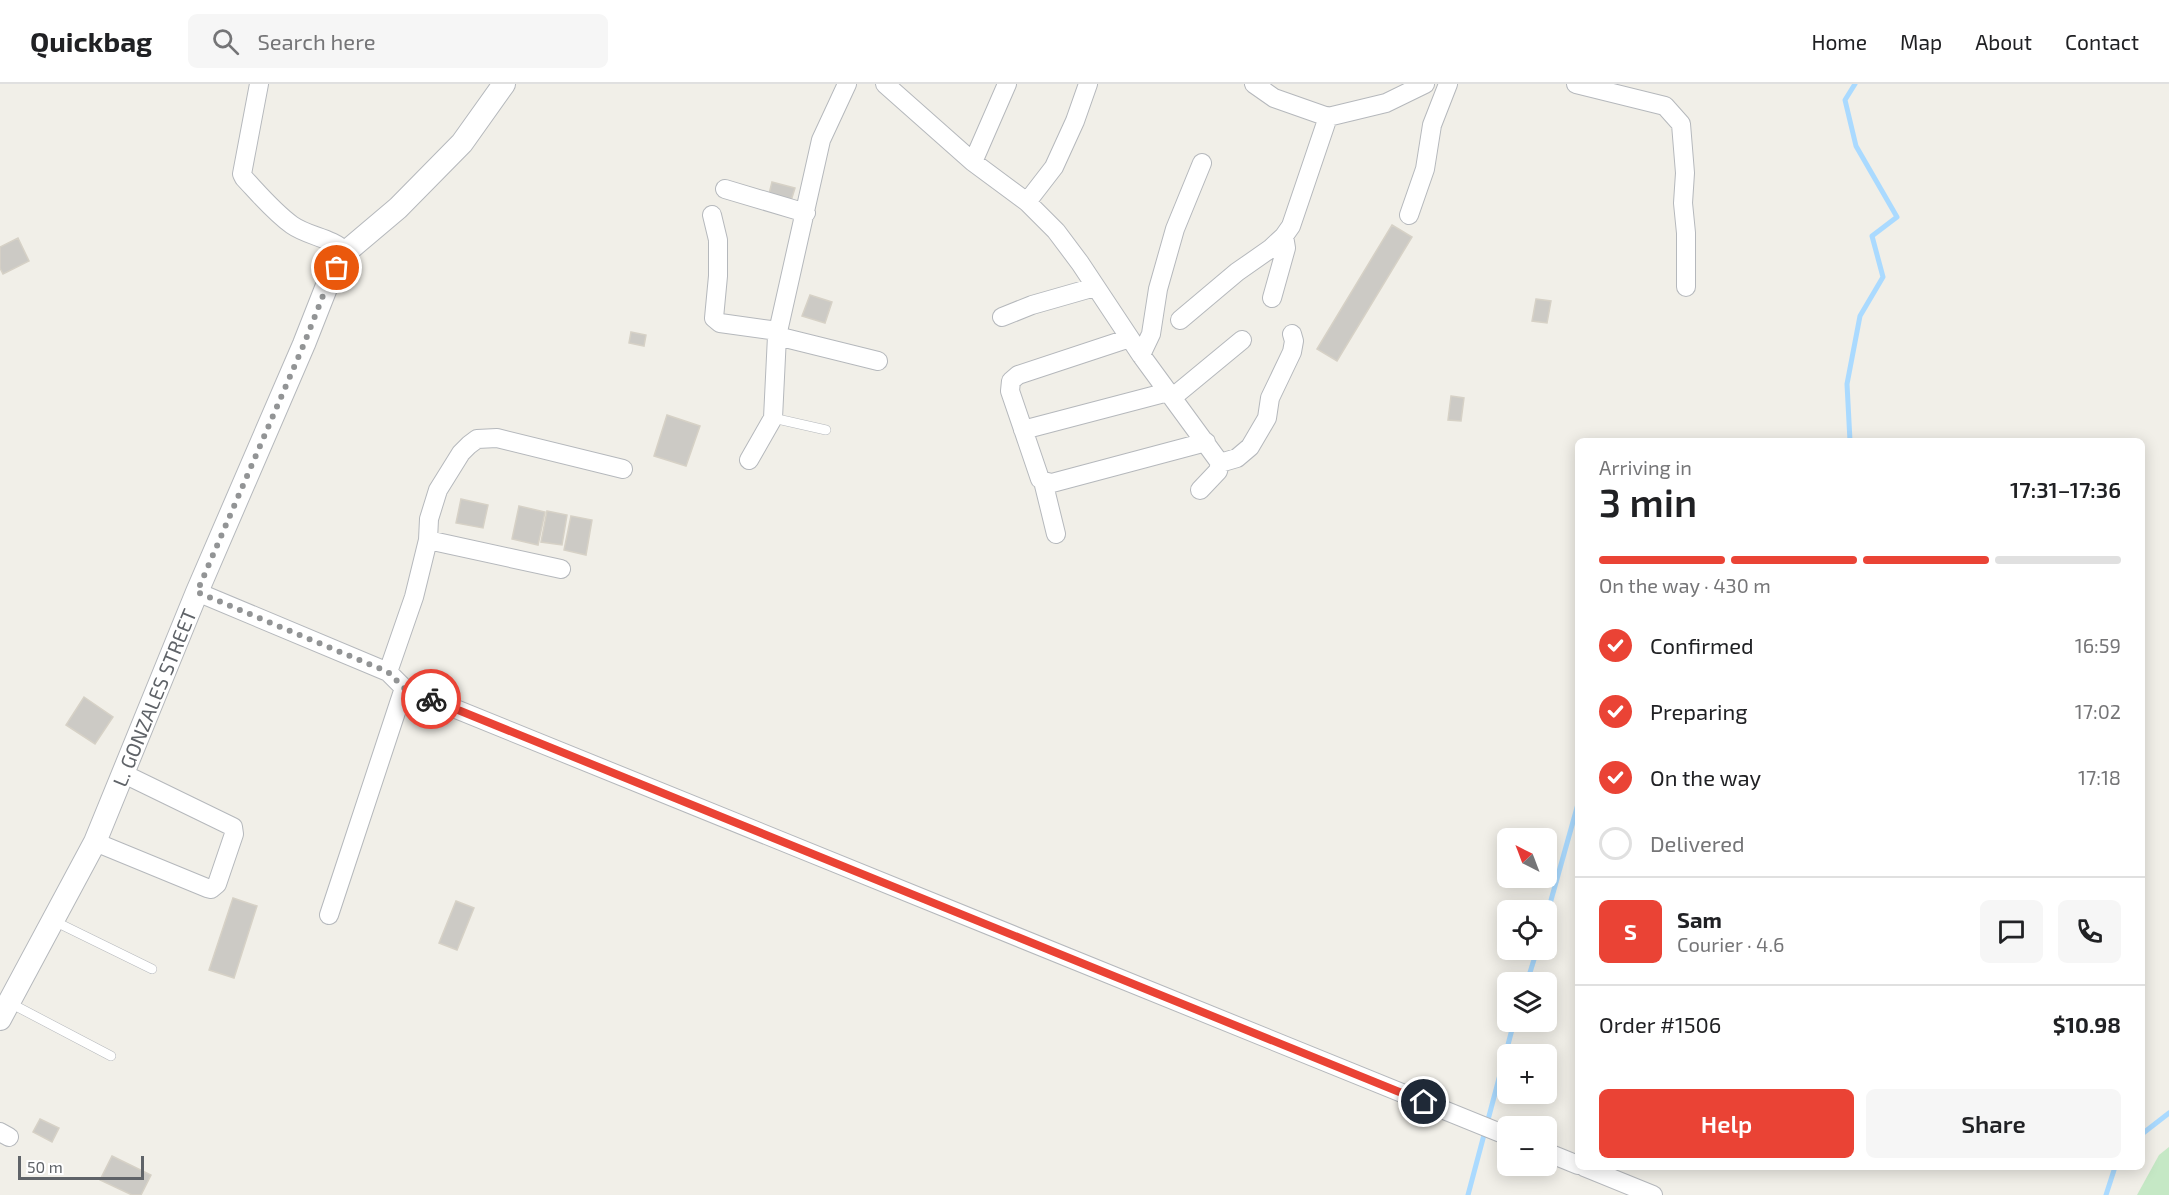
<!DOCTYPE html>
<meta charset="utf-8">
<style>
:root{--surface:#fff;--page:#f6f6f6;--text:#202124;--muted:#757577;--line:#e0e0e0;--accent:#ea4335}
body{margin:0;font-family:"Exo 2",sans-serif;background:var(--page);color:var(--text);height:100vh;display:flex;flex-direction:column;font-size:22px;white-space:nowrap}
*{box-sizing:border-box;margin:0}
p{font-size:20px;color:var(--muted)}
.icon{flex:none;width:33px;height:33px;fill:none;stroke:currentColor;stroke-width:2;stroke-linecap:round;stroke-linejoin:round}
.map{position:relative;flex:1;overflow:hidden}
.side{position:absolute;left:1575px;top:354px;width:570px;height:732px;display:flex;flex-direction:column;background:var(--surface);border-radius:9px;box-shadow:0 3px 15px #0003}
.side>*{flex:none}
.needle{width:39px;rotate:318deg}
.tools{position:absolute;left:1497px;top:744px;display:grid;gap:12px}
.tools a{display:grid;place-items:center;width:60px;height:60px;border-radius:9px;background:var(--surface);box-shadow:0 3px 15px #0003;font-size:30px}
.scale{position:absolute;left:18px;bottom:15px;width:126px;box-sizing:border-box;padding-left:6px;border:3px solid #5f6368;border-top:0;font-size:16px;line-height:21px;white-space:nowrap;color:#5f6368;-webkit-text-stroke:4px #fff;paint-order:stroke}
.pin{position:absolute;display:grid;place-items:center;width:51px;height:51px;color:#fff;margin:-26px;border:3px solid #fff;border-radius:50%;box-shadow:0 2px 6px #0007}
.courier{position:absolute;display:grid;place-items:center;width:60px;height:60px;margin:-30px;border:4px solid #ea4335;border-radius:50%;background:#fff;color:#222;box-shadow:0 2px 8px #0007}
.head em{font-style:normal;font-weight:600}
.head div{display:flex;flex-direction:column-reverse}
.head{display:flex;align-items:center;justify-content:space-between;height:102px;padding:0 24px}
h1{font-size:39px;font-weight:600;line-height:45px}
.bar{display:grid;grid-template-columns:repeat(4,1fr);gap:9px 6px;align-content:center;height:72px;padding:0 24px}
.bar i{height:8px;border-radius:4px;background:var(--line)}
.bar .selected{background:var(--accent)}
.bar p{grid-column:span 4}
.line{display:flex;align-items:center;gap:15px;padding:0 24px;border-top:2px solid var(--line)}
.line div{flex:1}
.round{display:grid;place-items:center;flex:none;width:63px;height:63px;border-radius:9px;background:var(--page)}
ol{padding:0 24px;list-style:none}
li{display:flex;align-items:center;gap:18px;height:66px}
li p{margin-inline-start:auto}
li .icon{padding:6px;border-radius:50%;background:var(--accent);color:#fff;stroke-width:4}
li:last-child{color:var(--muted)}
li i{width:33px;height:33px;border:3px solid var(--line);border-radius:50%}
.cta{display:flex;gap:12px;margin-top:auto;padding:12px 24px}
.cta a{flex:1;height:69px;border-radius:9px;background:var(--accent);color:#fff;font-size:24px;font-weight:600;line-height:69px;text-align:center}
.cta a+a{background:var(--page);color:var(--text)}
header{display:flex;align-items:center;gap:36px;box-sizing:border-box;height:84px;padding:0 30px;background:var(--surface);border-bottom:2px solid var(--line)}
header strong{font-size:28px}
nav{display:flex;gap:33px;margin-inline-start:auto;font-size:21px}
.search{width:420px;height:54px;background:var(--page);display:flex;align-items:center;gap:15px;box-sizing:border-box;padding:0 21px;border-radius:9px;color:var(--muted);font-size:22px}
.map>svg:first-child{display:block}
.green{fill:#c5e8c5}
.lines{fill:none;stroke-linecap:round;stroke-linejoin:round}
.stream{stroke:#aadaff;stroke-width:5}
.building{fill:#cccac5;stroke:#d6d1c6;stroke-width:1.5}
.service-casing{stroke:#b5b8bc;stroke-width:10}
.minor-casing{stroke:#b5b8bc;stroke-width:20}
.tertiary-casing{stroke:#b5b8bc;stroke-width:24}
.service{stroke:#fff;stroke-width:9}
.minor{stroke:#fff;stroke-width:18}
.tertiary{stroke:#fff;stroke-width:22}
.done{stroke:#929495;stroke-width:6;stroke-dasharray:0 10.8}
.route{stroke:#ea4335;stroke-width:8}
.labels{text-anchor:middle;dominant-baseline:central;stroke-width:4.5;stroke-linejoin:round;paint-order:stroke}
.street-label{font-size:20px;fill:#5f6368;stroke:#fff}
</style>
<header>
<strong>Quickbag</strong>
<div class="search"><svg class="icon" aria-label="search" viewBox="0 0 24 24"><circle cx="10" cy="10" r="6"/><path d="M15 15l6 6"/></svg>Search here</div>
<nav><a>Home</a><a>Map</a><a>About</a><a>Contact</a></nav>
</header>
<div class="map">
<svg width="2169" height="1111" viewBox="0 0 2169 1111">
<rect width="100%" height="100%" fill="#f1efe8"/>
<!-- green -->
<path class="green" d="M2169,1063V1111H2137L2159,1071Z"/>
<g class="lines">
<!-- stream -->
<path class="stream" d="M1850,357L1847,300L1860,232L1883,193L1872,152L1897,133L1856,62L1845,16L1855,0
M1546,834L1578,720
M1527,898L1537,866
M2142,1050L2169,1029
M1468,1111L1514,938
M2106,1111L2115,1083"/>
</g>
<!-- building -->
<path class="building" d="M772,98L795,104L790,120L768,114Z
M1392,141L1412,153L1337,277L1317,265Z
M18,154L29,177L3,190L0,184V163Z
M810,211L832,218L825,239L802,232Z
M1536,215L1551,217L1547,239L1532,237Z
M631,248L646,251L644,262L629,259Z
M1451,312L1464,314L1461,337L1448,336Z
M667,331L700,342L686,382L654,372Z
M461,415L488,421L483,444L456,439Z
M519,422L545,428L538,461L512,455Z
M547,427L567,431L562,461L541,458Z
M571,432L592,436L586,471L564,466Z
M84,613L113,633L95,660L66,641Z
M233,814L257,822L234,894L209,886Z
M456,817L474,824L457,866L439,859Z
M40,1035L59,1044L52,1058L33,1048Z
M112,1072L151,1091L141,1111H132L100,1096Z"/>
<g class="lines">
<defs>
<path id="service" d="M773,334L826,346
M54,837L152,885
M10,919L111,972"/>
<path id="minor" d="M259,0L242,90L244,94C259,110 274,128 292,141C309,153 331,153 346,168
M847,0L821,56L777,252L878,277
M885,0L973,78L1027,118L1056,147L1080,179L1141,271L1220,379L1218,387L1200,406
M1254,0L1274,14L1328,33L1386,19L1425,0
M1576,0L1665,22L1681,40L1685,89L1683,119L1686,149V203
M973,78L1007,0
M725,105L806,129
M1027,118L1054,83L1075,37L1088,0
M712,131L718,156V192L714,234L720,239L778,247
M1409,131L1425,85L1432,41L1448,0
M1272,214L1286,164L1284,152
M1002,233L1032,221L1095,203
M1180,236L1237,188L1270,165L1284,152L1291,142L1328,33
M1130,254L1018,291L1011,297L1010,307L1040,395L1043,397L1052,399L1206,358
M1141,271L1151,250L1158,205L1175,145L1202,79
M1173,313L1242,256
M1023,346L1168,308
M749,376L773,334L777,252
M1220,379L1237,374L1250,363L1267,334L1270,314L1292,268L1294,257L1292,250
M1043,397L1056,450
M428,456L561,485
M197,508L388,588L404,604L1508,1052
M388,588L414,513L428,456L429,435L438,406L461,369L469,361L477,355L497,354L623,385
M95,758L207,804L211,805L217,800L234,750L233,743L124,690
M329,831L404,604
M0,1048L9,1053
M1546,1068L1578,1081
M1584,1083L1653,1111"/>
<g id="tertiary">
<path id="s1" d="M0,935L95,758L197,508L304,260L328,199L346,168L398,124L462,59L504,0"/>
</g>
</defs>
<!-- service casing -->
<use href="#service" class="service-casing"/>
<!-- minor casing -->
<use href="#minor" class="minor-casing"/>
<!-- tertiary casing -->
<use href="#tertiary" class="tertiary-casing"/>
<!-- service -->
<use href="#service" class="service"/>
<!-- minor -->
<use href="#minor" class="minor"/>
<!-- tertiary -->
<use href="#tertiary" class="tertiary"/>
</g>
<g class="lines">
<!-- done -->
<path class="done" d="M337,184L328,199L304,260L197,508L388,588L404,604L431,615"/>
<!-- route -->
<path class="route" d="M431,615L1424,1018"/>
</g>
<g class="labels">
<!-- street labels -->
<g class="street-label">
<text stroke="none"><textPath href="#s1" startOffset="357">L. GONZALES STREET</textPath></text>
</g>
</g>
</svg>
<div class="tools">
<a><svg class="needle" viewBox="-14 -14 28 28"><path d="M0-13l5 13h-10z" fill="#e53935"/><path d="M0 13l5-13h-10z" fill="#757577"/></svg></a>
<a><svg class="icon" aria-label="locate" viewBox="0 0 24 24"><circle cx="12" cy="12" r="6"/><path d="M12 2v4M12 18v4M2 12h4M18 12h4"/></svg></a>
<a><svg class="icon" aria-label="layers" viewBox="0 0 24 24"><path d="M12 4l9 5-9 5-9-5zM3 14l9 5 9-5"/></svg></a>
<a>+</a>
<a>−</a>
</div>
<div class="scale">50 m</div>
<div class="pin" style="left:337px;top:184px;background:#ea580c"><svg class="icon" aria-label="bag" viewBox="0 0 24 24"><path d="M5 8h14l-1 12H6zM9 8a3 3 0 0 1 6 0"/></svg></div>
<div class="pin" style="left:1424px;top:1018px;background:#1f2937"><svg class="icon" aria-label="home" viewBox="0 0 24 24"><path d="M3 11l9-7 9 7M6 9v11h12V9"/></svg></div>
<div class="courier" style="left:431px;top:615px"><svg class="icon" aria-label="bike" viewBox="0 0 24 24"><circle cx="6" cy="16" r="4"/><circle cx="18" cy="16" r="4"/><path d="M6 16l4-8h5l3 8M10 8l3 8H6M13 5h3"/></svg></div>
<section class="side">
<div class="head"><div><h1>3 min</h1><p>Arriving in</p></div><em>17:31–17:36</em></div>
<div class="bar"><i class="selected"></i><i class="selected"></i><i class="selected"></i><i></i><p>On the way · 430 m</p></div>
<ol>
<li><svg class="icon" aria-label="check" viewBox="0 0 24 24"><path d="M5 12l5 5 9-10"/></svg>Confirmed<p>16:59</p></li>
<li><svg class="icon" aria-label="check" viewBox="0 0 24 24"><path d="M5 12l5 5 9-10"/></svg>Preparing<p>17:02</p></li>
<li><svg class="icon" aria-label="check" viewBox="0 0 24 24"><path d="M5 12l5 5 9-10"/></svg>On the way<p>17:18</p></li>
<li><i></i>Delivered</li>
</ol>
<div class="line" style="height:108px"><b class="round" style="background:var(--accent);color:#fff">S</b><div><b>Sam</b><p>Courier · 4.6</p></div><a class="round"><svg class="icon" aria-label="chat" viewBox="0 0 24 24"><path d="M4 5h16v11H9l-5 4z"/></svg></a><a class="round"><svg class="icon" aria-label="phone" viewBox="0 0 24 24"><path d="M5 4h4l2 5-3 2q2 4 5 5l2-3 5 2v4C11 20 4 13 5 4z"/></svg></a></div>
<div class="line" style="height:78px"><div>Order #1506</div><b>$10.98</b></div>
<div class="cta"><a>Help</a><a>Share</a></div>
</section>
</div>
